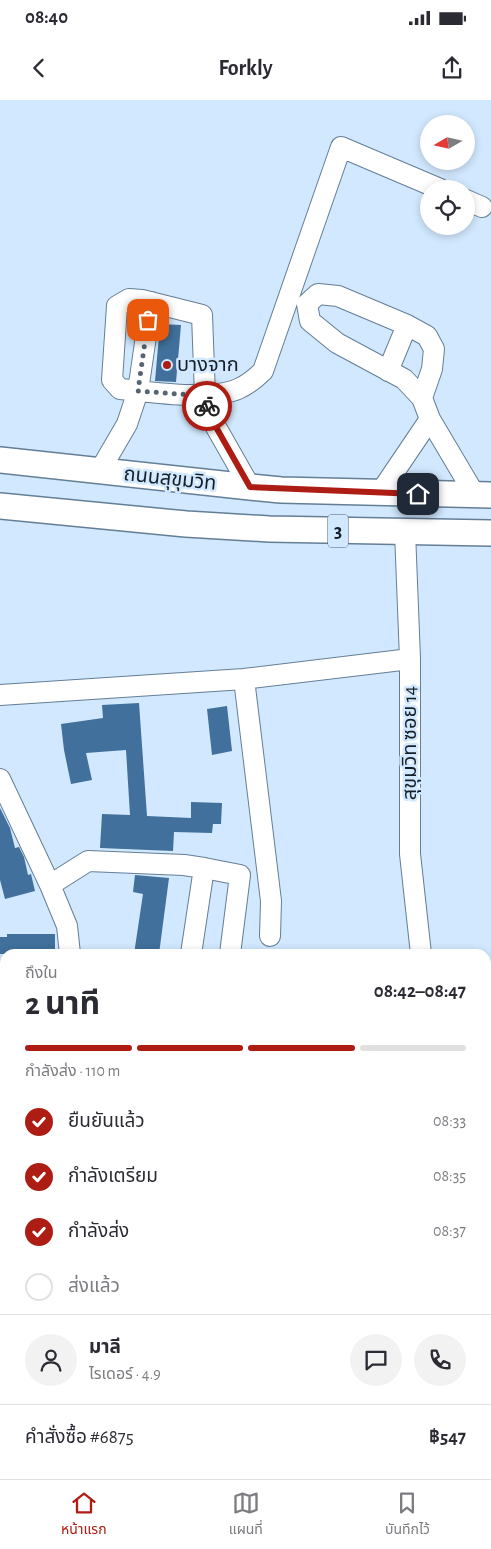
<!DOCTYPE html>
<html lang="th">
<meta charset="utf-8">
<style>
:root{--surface:#fff;--page:#f2f2f3;--text:#2b2b33;--muted:#7c7c81;--line:#e1e1e2;--accent:#ad1d13}
body{margin:0;font-family:"Alegreya Sans","Noto Sans Thai",sans-serif;background:var(--page);color:var(--text);height:100vh;display:flex;flex-direction:column;font-size:19px;white-space:nowrap}
*{box-sizing:border-box;margin:0}
p{font-size:16px;color:var(--muted)}
.icon{flex:none;width:28px;height:28px;fill:none;stroke:currentColor;stroke-width:2;stroke-linecap:round;stroke-linejoin:round}
.map{position:relative;flex:1;overflow:hidden}
.side{position:absolute;left:0px;top:849px;width:491px;height:531px;display:flex;flex-direction:column;background:var(--surface);border-radius:15px 15px 0 0;box-shadow:0 2px 8px #0003}
.side>*{flex:none}
.needle{width:32px;rotate:261deg}
.fabs{position:absolute;left:420px;top:15px;display:grid;gap:10px}
.fabs a{display:grid;place-items:center;width:55px;height:55px;border-radius:50%;background:var(--surface);box-shadow:0 2px 8px #0003;font-size:25px}
.pin{position:absolute;display:grid;place-items:center;width:42px;height:42px;color:#fff;margin:-21px;border-radius:10px;box-shadow:0 2px 8px #0006}
.courier{position:absolute;display:grid;place-items:center;width:50px;height:50px;margin:-25px;border:4px solid #ad1d13;border-radius:50%;background:#fff;color:#222;box-shadow:0 1px 6px #0007}
.summary em{font-style:normal;font-weight:700}
.summary div{display:flex;flex-direction:column-reverse}
.summary{display:flex;align-items:center;justify-content:space-between;height:85px;padding:0 25px}
h1{font-size:32px;font-weight:700;line-height:38px}
.bar{display:grid;grid-template-columns:repeat(4,1fr);gap:8px 5px;align-content:center;height:60px;padding:0 25px}
.bar i{height:6px;border-radius:4px;background:var(--line)}
.bar .active{background:var(--accent)}
.bar p{grid-column:span 4}
.line{display:flex;align-items:center;gap:12px;padding:0 25px;border-top:1px solid var(--line)}
.line div{flex:1}
.round{display:grid;place-items:center;flex:none;width:52px;height:52px;border-radius:26px;background:var(--page)}
ol{padding:0 25px;list-style:none}
li{display:flex;align-items:center;gap:15px;height:55px}
li p{margin-inline-start:auto}
li .icon{padding:5px;border-radius:50%;background:var(--accent);color:#fff;stroke-width:4}
li:last-child{color:var(--muted)}
li i{width:28px;height:28px;border:2px solid var(--line);border-radius:50%}
.status{display:flex;justify-content:space-between;align-items:center;height:35px;padding:0 25px;background:var(--surface);direction:ltr}
.status svg{height:14px;fill:currentColor}
header{display:flex;justify-content:space-between;align-items:center;height:65px;padding:0 25px;background:var(--surface);font-size:22px;font-weight:700}
.tabs{display:flex;justify-content:space-around;align-items:center;height:70px;border-top:1px solid var(--line);background:var(--surface);font-size:14px;color:var(--muted)}
.tabs a{display:grid;justify-items:center;gap:2px}
.tabs .active{color:var(--accent)}
.map>svg:first-child{display:block}
.building{fill:#40709b}
.lines{fill:none;stroke-linecap:round;stroke-linejoin:round}
.minor-casing{stroke:#647e96;stroke-width:22}
.major-casing{stroke:#647e96;stroke-width:28}
.minor{stroke:#fff;stroke-width:20}
.major{stroke:#fff;stroke-width:25}
.done{stroke:#576573;stroke-width:5;stroke-dasharray:0 9}
.route{stroke:#ad1d13;stroke-width:6}
.poi-dot{fill:#ad1d13;stroke:#d1e8fe;stroke-width:2}
.labels{text-anchor:middle;dominant-baseline:central;stroke-width:5;stroke-linejoin:round;paint-order:stroke}
.shield{fill:#d1e8fe;stroke:#4d5b68;stroke-width:1}
.shield-label{font-size:19px;font-weight:bold;fill:#151f28}
.poi-label{font-size:20px;fill:#151f28;stroke:#d1e8fe;text-anchor:start}
.street-label{font-size:20px;fill:#151f28;stroke:#d1e8fe}
</style>
<div class="status"><b>08:40</b><svg viewBox="0 0 49 12"><path d="M0 12V9h3v3zM5 12V6h3v6zM10 12V3h3v9zM15 12V0h3v12zM26 1h20v11H26zM47 4h2v5h-2z"/></svg></div>
<header><svg class="icon" aria-label="back" viewBox="0 0 24 24"><path d="M15 5l-7 7 7 7"/></svg>Forkly<svg class="icon" aria-label="share" viewBox="0 0 24 24"><path d="M12 15V3M7 8l5-5 5 5M5 13v7h14v-7"/></svg></header>
<div class="map">
<svg width="491" height="1379" viewBox="0 0 491 1379">
<rect width="100%" height="100%" fill="#d1e8fe"/>
<!-- building -->
<path class="building" d="M160,224L181,225L176,282L155,281Z
M139,603L147,716L191,718V702L222,703L221,724H213L212,733L174,732L173,751L100,748L102,714L130,715L126,650L86,653L92,680L71,684L64,650L61,624L103,618L102,605Z
M227,606L232,651L212,655L207,609Z
M0,708L10,728L15,748L19,747L24,757L28,775L31,774L35,791L5,799L0,780Z
M135,775L169,778L159,854H134L143,794L133,792Z
M7,834H55V854H0V837H7Z"/>
<g class="lines">
<defs>
<path id="minor" d="M466,100L482,107
M388,271L407,225
M430,319L475,395
M99,372L127,324L138,291L151,202
M250,387L208,313L205,296L202,215L142,200L129,199L117,206L112,280L120,289C151,292 210,301 238,289C247,285 256,278 263,271L341,47L440,89
M380,393L430,319L422,298L404,279L337,243L310,221L307,204L318,194L338,196L407,225L427,236L434,249L432,269L422,298
M405,432L410,559V754L421,854
M244,579L271,801L270,836
M0,595L244,579L410,559
M0,679L50,785L67,826L70,854
M204,768L240,775L230,854
M50,785L88,761L184,765L204,768L191,854
M0,881L5,882
M0,1029L5,1030
M486,1138L491,1139
M486,1325L491,1326
M78,1375L80,1379
M5,1379L16,1375
M254,1379V1375"/>
<path id="major" d="M0,360L250,387L281,390L491,395
M0,406L186,424L269,429L491,433"/>
</defs>
<!-- minor casing -->
<use href="#minor" class="minor-casing"/>
<!-- major casing -->
<use href="#major" class="major-casing"/>
<!-- minor -->
<use href="#minor" class="minor"/>
<!-- major -->
<use href="#major" class="major"/>
</g>
<g class="lines">
<!-- done -->
<path class="done" d="M148,220L138,291L205,296L207,306"/>
<!-- route -->
<path class="route" d="M207,306L208,313L250,387L418,394"/>
</g>
<!-- markers -->
<circle class="poi-dot" cx="167" cy="265" r="5"/>
<g class="labels">
<!-- shield labels -->
<rect class="shield" x="328" y="414.5" width="20" height="33" rx="4"/>
<g class="shield-label">
<text x="338" y="431">3</text>
</g>
<!-- poi labels -->
<g class="poi-label">
<text x="177" y="265">บางจาก</text>
</g>
<!-- street labels -->
<g class="street-label">
<text transform="translate(170 379) rotate(6)">ถนนสุขุมวิท</text>
<text transform="translate(410 643) rotate(-90)">สุขุมวิท ซอย 14</text>
</g>
</g>
</svg>
<div class="fabs">
<a><svg class="needle" viewBox="-14 -14 28 28"><path d="M0-13l5 13h-10z" fill="#e53935"/><path d="M0 13l5-13h-10z" fill="#7c7c81"/></svg></a>
<a><svg class="icon" aria-label="locate" viewBox="0 0 24 24"><circle cx="12" cy="12" r="6"/><path d="M12 2v4M12 18v4M2 12h4M18 12h4"/></svg></a>
</div>
<div class="pin" style="left:148px;top:220px;background:#ea580c"><svg class="icon" aria-label="bag" viewBox="0 0 24 24"><path d="M5 8h14l-1 12H6zM9 8a3 3 0 0 1 6 0"/></svg></div>
<div class="pin" style="left:418px;top:394px;background:#1f2937"><svg class="icon" aria-label="home" viewBox="0 0 24 24"><path d="M3 11l9-7 9 7M6 9v11h12V9"/></svg></div>
<div class="courier" style="left:207px;top:306px"><svg class="icon" aria-label="bike" viewBox="0 0 24 24"><circle cx="6" cy="16" r="4"/><circle cx="18" cy="16" r="4"/><path d="M6 16l4-8h5l3 8M10 8l3 8H6M13 5h3"/></svg></div>
<section class="side">
<div class="summary"><div><h1>2 นาที</h1><p>ถึงใน</p></div><em>08:42–08:47</em></div>
<div class="bar"><i class="active"></i><i class="active"></i><i class="active"></i><i></i><p>กำลังส่ง · 110 m</p></div>
<ol>
<li><svg class="icon" aria-label="check" viewBox="0 0 24 24"><path d="M5 12l5 5 9-10"/></svg>ยืนยันแล้ว<p>08:33</p></li>
<li><svg class="icon" aria-label="check" viewBox="0 0 24 24"><path d="M5 12l5 5 9-10"/></svg>กำลังเตรียม<p>08:35</p></li>
<li><svg class="icon" aria-label="check" viewBox="0 0 24 24"><path d="M5 12l5 5 9-10"/></svg>กำลังส่ง<p>08:37</p></li>
<li><i></i>ส่งแล้ว</li>
</ol>
<div class="line" style="height:90px"><a class="round"><svg class="icon" aria-label="person" viewBox="0 0 24 24"><circle cx="12" cy="8" r="4"/><path d="M4 21q1-7 8-7t8 7"/></svg></a><div><b>มาลี</b><p>ไรเดอร์ · 4.9</p></div><a class="round"><svg class="icon" aria-label="chat" viewBox="0 0 24 24"><path d="M4 5h16v11H9l-5 4z"/></svg></a><a class="round"><svg class="icon" aria-label="phone" viewBox="0 0 24 24"><path d="M5 4h4l2 5-3 2q2 4 5 5l2-3 5 2v4C11 20 4 13 5 4z"/></svg></a></div>
<div class="line" style="height:65px"><div>คำสั่งซื้อ #6875</div><b>฿547</b></div>
</section>
</div>
<nav class="tabs">
<a class="active"><svg class="icon" aria-label="home" viewBox="0 0 24 24"><path d="M3 11l9-7 9 7M6 9v11h12V9"/></svg>หน้าแรก</a>
<a><svg class="icon" aria-label="map" viewBox="0 0 24 24"><path d="M3 6l6-2 6 2 6-2v14l-6 2-6-2-6 2zM9 4v14M15 6v14"/></svg>แผนที่</a>
<a><svg class="icon" aria-label="saved" viewBox="0 0 24 24"><path d="M7 4h10v16l-5-4-5 4z"/></svg>บันทึกไว้</a>
</nav>
